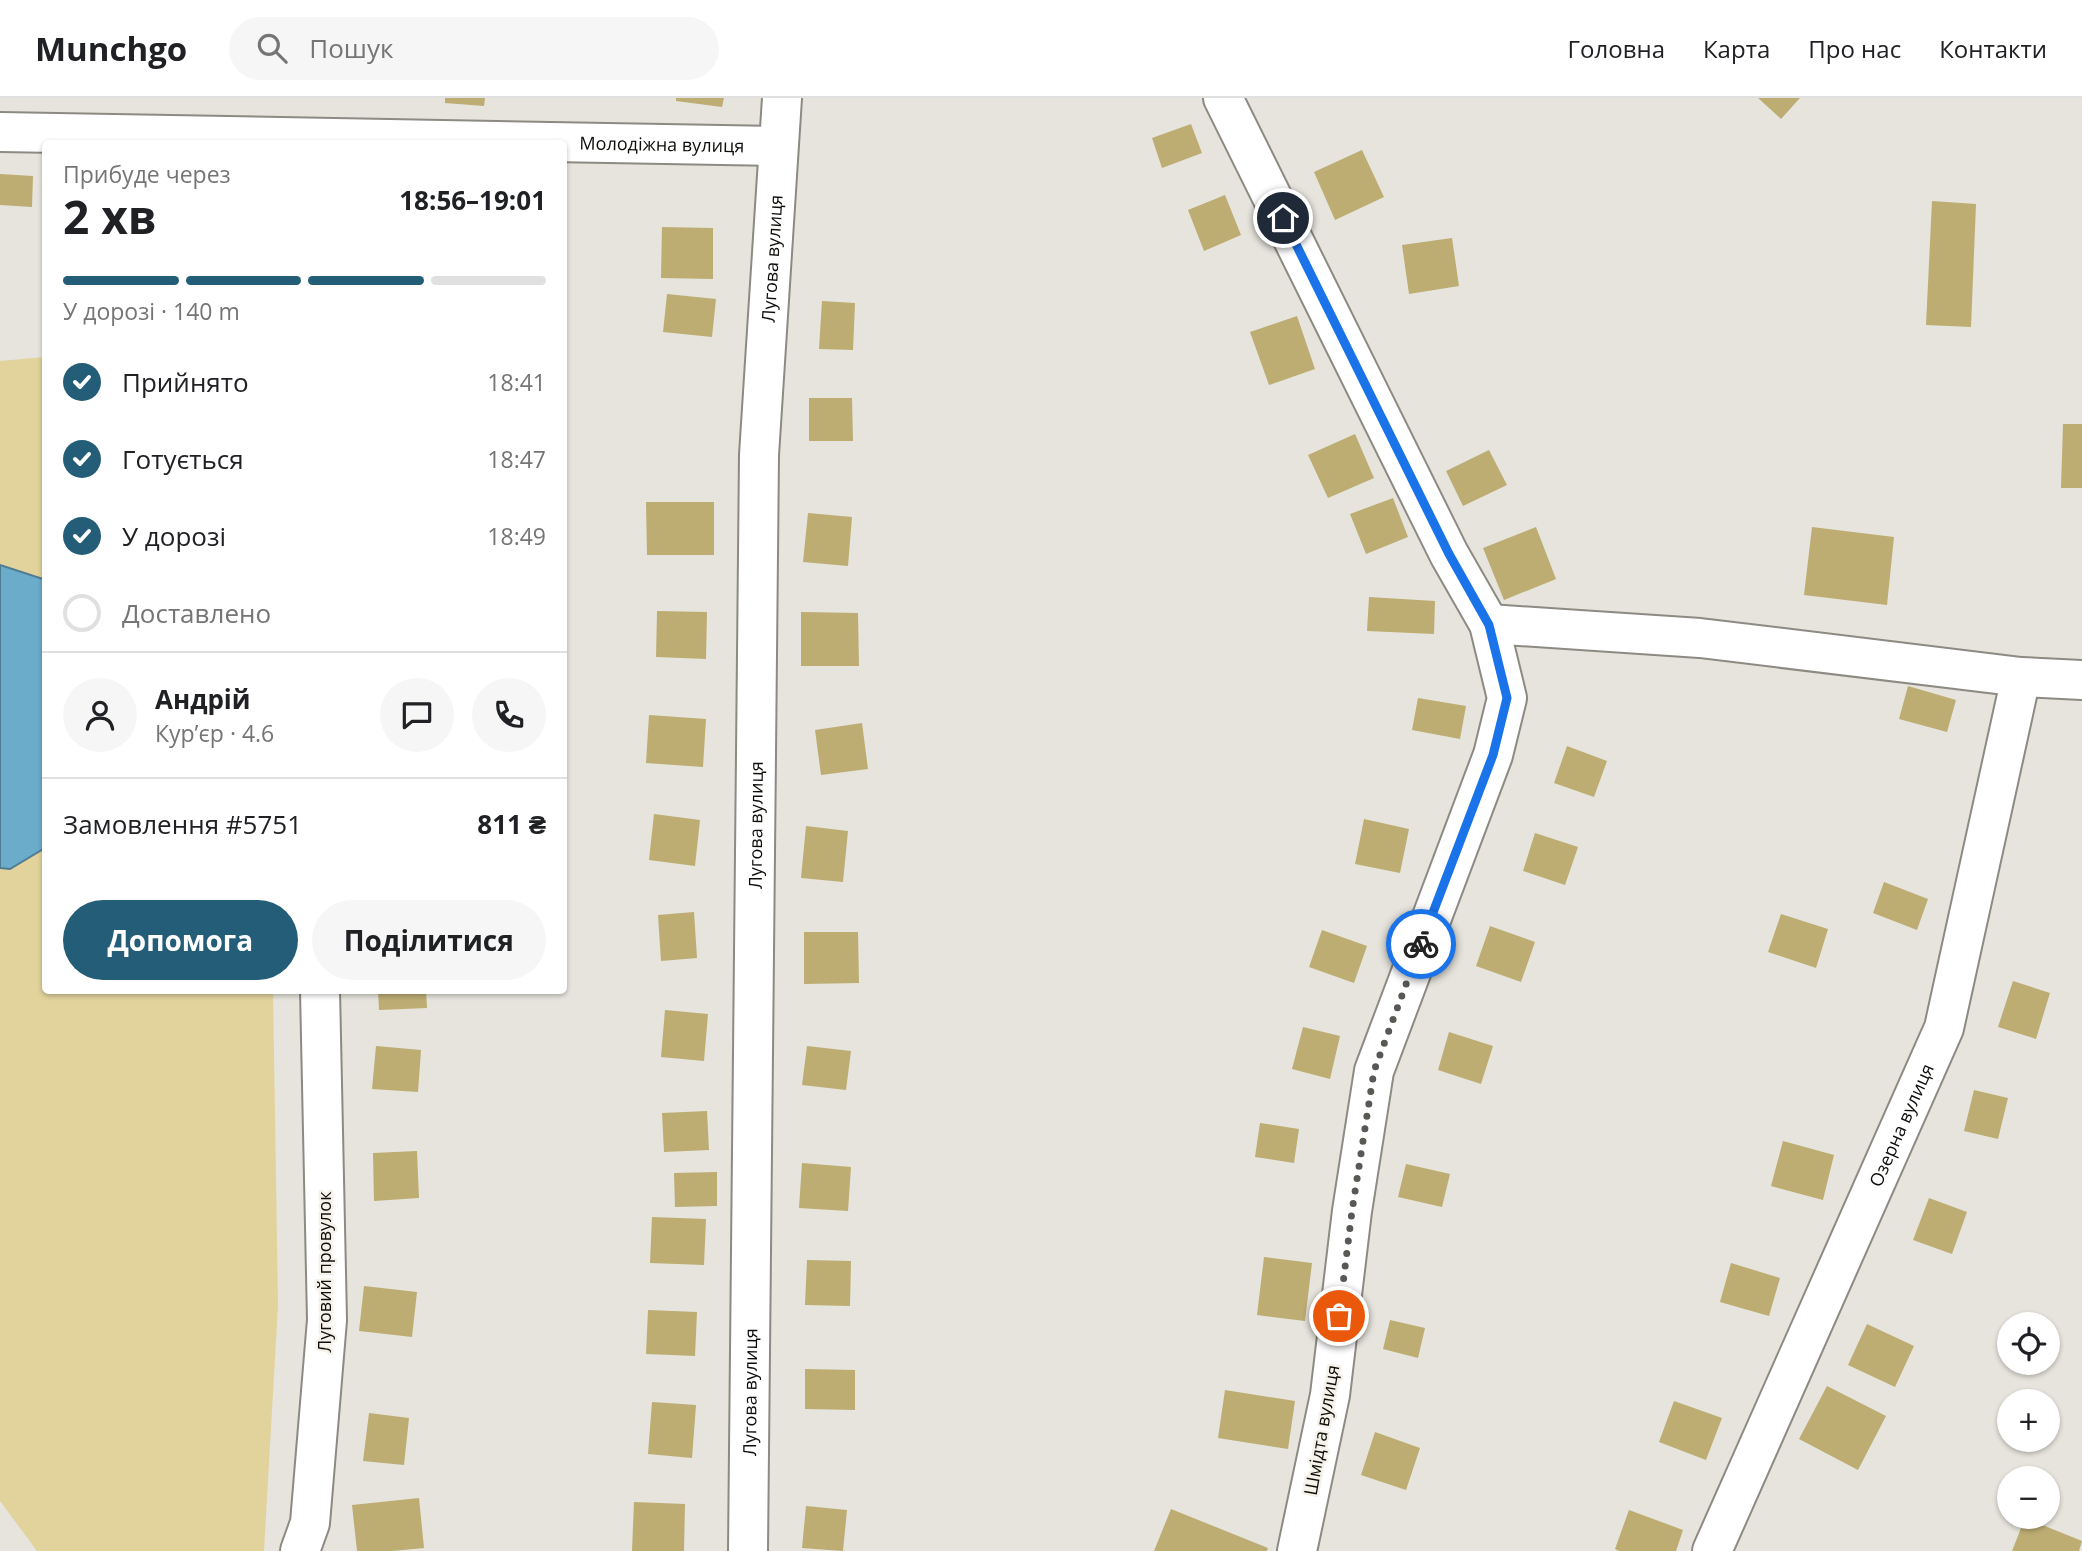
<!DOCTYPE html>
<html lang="uk">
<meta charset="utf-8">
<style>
:root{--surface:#fff;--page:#f6f6f6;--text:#202124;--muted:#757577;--line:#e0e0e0;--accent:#245d77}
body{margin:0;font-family:"Open Sans",sans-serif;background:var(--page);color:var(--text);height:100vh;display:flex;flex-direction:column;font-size:26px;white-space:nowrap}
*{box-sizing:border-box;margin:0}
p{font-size:23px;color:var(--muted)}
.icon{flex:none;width:38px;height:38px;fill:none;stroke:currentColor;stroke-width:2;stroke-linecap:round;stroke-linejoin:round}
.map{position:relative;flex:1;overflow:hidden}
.panel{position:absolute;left:42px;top:42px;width:525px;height:854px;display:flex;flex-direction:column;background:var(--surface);border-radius:7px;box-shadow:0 2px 5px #0004}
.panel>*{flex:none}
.tools{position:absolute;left:1997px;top:1214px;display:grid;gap:14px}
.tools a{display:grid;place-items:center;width:63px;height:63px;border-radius:50%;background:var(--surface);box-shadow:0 2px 5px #0004;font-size:35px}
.pin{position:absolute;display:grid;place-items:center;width:60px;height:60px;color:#fff;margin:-30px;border:4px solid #fff;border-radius:50%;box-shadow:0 2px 7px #0007}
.courier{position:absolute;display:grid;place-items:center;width:70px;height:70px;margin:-35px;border:5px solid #1a73e8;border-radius:50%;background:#fff;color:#222;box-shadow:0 2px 9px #0007}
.headline em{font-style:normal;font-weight:700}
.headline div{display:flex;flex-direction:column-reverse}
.headline{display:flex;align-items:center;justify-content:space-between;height:119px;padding:0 21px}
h1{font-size:46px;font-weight:700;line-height:52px}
.bar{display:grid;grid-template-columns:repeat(4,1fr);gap:10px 7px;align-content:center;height:84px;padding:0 21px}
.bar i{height:9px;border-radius:5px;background:var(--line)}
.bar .selected{background:var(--accent)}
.bar p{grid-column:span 4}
.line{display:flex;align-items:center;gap:18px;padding:0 21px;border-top:2px solid var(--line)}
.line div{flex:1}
.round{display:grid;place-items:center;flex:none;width:74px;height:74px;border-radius:37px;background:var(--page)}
ol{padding:0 21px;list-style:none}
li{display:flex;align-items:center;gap:21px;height:77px}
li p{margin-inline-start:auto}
li .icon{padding:7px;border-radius:50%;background:var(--accent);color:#fff;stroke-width:4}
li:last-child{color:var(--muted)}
li i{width:38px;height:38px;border:4px solid var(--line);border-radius:50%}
.primary-button{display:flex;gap:14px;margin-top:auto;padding:14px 21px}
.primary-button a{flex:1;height:80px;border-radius:42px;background:var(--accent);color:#fff;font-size:28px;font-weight:700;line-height:80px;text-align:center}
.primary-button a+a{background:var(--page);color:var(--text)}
header{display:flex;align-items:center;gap:42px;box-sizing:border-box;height:98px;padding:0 35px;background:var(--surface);border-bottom:2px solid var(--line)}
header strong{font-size:33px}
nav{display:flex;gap:38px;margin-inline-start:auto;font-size:24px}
.search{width:490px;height:63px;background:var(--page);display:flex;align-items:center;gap:18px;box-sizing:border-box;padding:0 24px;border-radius:38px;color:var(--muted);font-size:26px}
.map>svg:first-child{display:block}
.green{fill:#e2d39c}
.water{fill:#6caccb;stroke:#507c91;stroke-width:2}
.building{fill:#bdad73}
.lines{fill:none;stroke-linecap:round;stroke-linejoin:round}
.minor-casing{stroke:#8c8a82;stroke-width:42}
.minor{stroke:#fff;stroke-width:38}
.done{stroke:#5a5854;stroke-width:7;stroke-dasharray:0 12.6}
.route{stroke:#1a73e8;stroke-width:9}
.labels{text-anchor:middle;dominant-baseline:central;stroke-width:5;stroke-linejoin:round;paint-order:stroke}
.street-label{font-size:18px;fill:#0e0d0a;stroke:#f4f2e9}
</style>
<header>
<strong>Munchgo</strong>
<div class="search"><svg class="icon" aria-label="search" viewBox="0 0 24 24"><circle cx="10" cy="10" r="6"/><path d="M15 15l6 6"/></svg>Пошук</div>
<nav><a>Головна</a><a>Карта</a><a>Про нас</a><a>Контакти</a></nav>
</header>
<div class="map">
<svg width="2082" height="1453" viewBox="0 0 2082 1453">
<rect width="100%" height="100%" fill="#e6e4dc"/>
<!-- green -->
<path class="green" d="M45,259H46L45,482L0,467V263Z
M45,750L46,892L273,893L278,1207L264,1453H37L0,1403V770L10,771Z"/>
<!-- water -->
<path class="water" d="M0,467L46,482L45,750L10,771L0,770Z"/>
<!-- building -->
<path class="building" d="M445,0H485L484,8L445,5Z
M676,0H724L722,9L676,3Z
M1758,0H1800L1781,21Z
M1191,26L1202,55L1162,70L1152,40Z
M1362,52L1384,99L1335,122L1314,74Z
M0,76L33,78L32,109L0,107Z
M1225,97L1241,137L1204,153L1188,112Z
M1932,103L1976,106L1971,229L1926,227Z
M662,129L713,130V181L661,180Z
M1452,140L1459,188L1409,196L1402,147Z
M667,196L716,201L712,239L663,234Z
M822,203L855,205L853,252L819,251Z
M1297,218L1315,271L1269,287L1250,234Z
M809,300H852L853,343H809Z
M2063,326H2082V390H2061Z
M1355,336L1374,380L1328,400L1308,357Z
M1489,352L1507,387L1463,408L1446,373Z
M1393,400L1408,439L1366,456L1350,416Z
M646,404H714V457H647Z
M808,415L852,419L848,468L803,464Z
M1536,429L1556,481L1504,502L1483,450Z
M1812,429L1894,439L1887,507L1804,497Z
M1369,499L1435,503L1434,536L1367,533Z
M657,513L707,514L706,561L656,559Z
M801,514L858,515L859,568H801Z
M1908,588L1956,602L1947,634L1899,621Z
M1418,600L1466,608L1460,641L1412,632Z
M649,617L706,621L703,669L646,665Z
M862,625L868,671L821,677L815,632Z
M1567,648L1607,663L1594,699L1554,685Z
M654,716L700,722L695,768L649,762Z
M1364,721L1409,731L1400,775L1355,766Z
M806,728L848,733L843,784L801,780Z
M1535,735L1578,749L1565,787L1523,773Z
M1884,784L1928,801L1917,832L1873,815Z
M694,814L697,860L661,863L658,817Z
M1781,816L1828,831L1816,870L1768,854Z
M1490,828L1535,844L1521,884L1476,868Z
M1322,832L1367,848L1354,885L1309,869Z
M804,834H858L859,885L804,886Z
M2013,883L2050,895L2036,941L1998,929Z
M378,892H426L427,910L379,912Z
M665,912L708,916L704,963L661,959Z
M1303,929L1340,938L1330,981L1292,971Z
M1449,934L1493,948L1481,986L1438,972Z
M376,948L421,952L418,994L372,991Z
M807,948L851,953L846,992L802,987Z
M1974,992L2008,1000L1998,1041L1964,1033Z
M707,1013L709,1052L664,1054L662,1015Z
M1260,1025L1299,1031L1294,1065L1255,1059Z
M1783,1043L1834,1057L1823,1102L1771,1088Z
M417,1053L419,1100L374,1103L373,1055Z
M802,1065L851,1069L848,1113L799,1110Z
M1406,1066L1450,1076L1442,1109L1398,1099Z
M717,1074V1108L675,1109L674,1075Z
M1929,1100L1967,1114L1952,1156L1913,1142Z
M652,1119L706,1121L704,1167L650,1165Z
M1264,1159L1312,1165L1305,1223L1257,1217Z
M807,1162L851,1163L850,1208L805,1207Z
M1731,1165L1780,1180L1769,1218L1720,1204Z
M364,1188L417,1194L412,1239L359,1233Z
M648,1212L697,1214L695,1258L646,1256Z
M1390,1222L1425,1230L1418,1260L1383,1251Z
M1867,1226L1914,1248L1895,1289L1848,1267Z
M805,1271L855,1272V1312L805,1311Z
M1827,1288L1886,1318L1858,1372L1799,1341Z
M1225,1292L1295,1303L1288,1351L1218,1340Z
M1674,1303L1722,1320L1706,1362L1659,1344Z
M652,1304L696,1307L692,1360L648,1356Z
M369,1315L409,1320L404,1367L363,1363Z
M1375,1334L1420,1350L1406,1392L1361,1377Z
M419,1400L424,1450L392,1453H357L352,1407Z
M634,1404L685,1406L684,1453H632Z
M806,1408L847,1412L843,1453L802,1450Z
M1171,1411L1268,1450L1267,1453H1154Z
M1629,1412L1683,1432L1676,1453H1619L1615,1451Z
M2025,1420L2082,1443L2079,1453H2012Z"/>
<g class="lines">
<defs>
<g id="minor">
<path d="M1223,0L1449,456L1489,526L1507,600L1493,657L1374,973L1352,1113L1330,1297L1297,1453"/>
<path id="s1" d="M0,34L778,48"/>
<path d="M1489,526L1700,540L2021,579L2082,582"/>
<path d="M300,1453L310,1425L327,1222L320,892"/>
<path id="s2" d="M748,1453L759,357L782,0"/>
<path id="s3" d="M1712,1453L1944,930L2021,579"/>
</g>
</defs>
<!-- minor casing -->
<use href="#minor" class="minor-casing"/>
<!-- minor -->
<use href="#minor" class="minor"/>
</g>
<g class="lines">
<!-- done -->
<path class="done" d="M1339,1218L1352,1113L1374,973L1421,846"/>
<!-- route -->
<path class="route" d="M1283,120L1449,456L1489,527L1507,600L1493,657L1421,846"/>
</g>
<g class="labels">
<!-- street labels -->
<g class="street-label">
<text stroke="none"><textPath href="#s1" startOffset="662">Молодіжна вулиця</textPath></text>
<text stroke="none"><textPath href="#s2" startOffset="1293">Лугова вулиця</textPath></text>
<text stroke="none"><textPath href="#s2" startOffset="726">Лугова вулиця</textPath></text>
<text stroke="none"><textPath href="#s3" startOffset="466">Озерна вулиця</textPath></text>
<text transform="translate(324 1174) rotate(-90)">Луговий провулок</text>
<text stroke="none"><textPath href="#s2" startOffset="159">Лугова вулиця</textPath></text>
<text transform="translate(1321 1332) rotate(-80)">Шмідта вулиця</text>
</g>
</g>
</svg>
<div class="tools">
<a><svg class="icon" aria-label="locate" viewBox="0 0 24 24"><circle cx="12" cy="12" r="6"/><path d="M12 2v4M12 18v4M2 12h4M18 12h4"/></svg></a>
<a>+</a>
<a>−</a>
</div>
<div class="pin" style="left:1339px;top:1218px;background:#ea580c"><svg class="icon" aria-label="bag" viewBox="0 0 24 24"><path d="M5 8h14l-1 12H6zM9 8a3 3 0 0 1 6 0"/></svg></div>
<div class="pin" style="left:1283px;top:120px;background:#1f2937"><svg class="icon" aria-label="home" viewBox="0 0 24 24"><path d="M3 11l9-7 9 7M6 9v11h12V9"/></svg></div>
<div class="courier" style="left:1421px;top:846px"><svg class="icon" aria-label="bike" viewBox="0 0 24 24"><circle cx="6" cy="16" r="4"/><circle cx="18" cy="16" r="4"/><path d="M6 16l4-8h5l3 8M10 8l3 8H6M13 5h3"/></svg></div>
<section class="panel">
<div class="headline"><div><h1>2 хв</h1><p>Прибуде через</p></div><em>18:56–19:01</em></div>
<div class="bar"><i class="selected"></i><i class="selected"></i><i class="selected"></i><i></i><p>У дорозі · 140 m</p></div>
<ol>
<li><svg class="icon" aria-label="check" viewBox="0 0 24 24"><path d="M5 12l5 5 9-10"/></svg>Прийнято<p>18:41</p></li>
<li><svg class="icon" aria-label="check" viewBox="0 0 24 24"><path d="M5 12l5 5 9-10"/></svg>Готується<p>18:47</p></li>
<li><svg class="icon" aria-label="check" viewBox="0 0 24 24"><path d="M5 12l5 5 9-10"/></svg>У дорозі<p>18:49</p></li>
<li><i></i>Доставлено</li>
</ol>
<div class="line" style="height:126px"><a class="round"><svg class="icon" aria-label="person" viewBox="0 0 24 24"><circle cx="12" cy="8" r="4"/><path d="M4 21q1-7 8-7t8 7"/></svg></a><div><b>Андрій</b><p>Кур’єр · 4.6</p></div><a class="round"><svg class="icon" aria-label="chat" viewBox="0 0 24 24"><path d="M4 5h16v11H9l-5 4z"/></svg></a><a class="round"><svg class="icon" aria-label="phone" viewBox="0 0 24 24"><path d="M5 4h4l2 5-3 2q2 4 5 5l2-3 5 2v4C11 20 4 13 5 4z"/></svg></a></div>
<div class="line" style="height:91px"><div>Замовлення #5751</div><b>811 ₴</b></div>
<div class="primary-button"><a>Допомога</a><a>Поділитися</a></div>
</section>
</div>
